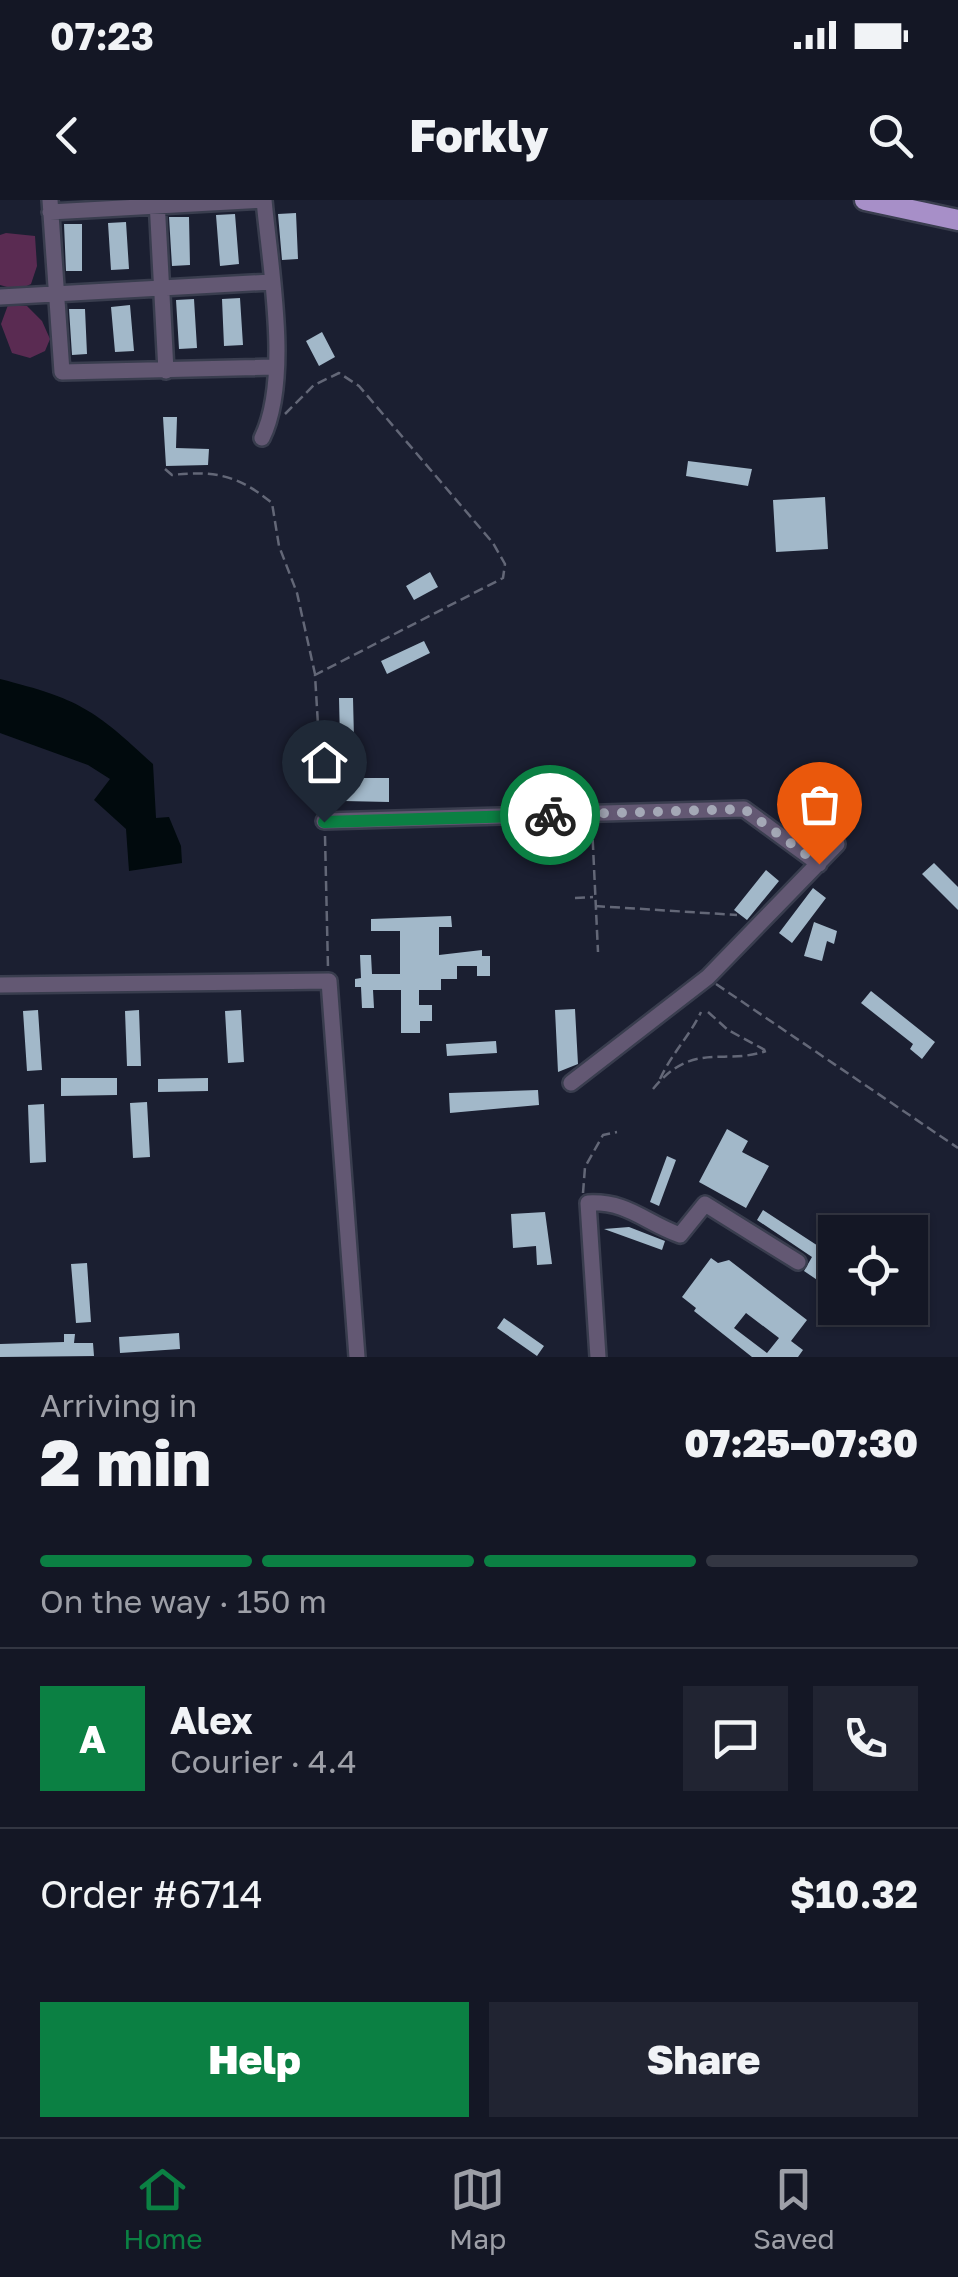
<!DOCTYPE html>
<meta charset="utf-8">
<style>
:root{--surface:#141725;--page:#212432;--text:#f1f3f6;--muted:#9d9fa7;--line:#333642;--accent:#0b8043}
body{margin:0;font-family:"Golos Text",sans-serif;background:var(--page);color:var(--text);height:100vh;display:flex;flex-direction:column;font-size:38px;white-space:nowrap}
*{box-sizing:border-box;margin:0}
p{font-size:32px;color:var(--muted)}
.icon{flex:none;width:55px;height:55px;fill:none;stroke:currentColor;stroke-width:2;stroke-linecap:round;stroke-linejoin:round}
.map{position:relative;height:1157px;overflow:hidden}
.drawer{display:flex;flex-direction:column;background:var(--surface);flex:1}
.drawer>*{flex:none}
.controls{position:absolute;left:818px;top:1015px;display:grid;gap:20px}
.controls a{display:grid;place-items:center;width:110px;height:110px;border-radius:0px;background:var(--surface);box-shadow:0 2px 8px #0004,0 0 0 2px var(--line);font-size:50px}
.pin{position:absolute;display:grid;place-items:center;width:85px;height:85px;color:#fff;margin:-102px -42px;border-radius:50% 50% 50% 0;rotate:-45deg;box-shadow:0 0 10px #0007}
.pin .icon{rotate:45deg}
.courier{position:absolute;display:grid;place-items:center;width:100px;height:100px;margin:-50px;border:8px solid #0b8043;border-radius:50%;background:#fff;color:#222;box-shadow:0 2px 12px #0007}
.overview em{font-style:normal;font-weight:800}
.overview div{display:flex;flex-direction:column-reverse}
.overview{display:flex;align-items:center;justify-content:space-between;height:170px;padding:0 40px}
h1{font-size:65px;font-weight:800;line-height:75px}
.bar{display:grid;grid-template-columns:repeat(4,1fr);gap:15px 10px;align-content:center;height:120px;padding:0 40px}
.bar i{height:12px;border-radius:8px;background:var(--line)}
.bar .current{background:var(--accent)}
.bar p{grid-column:span 4}
.line{display:flex;align-items:center;gap:25px;padding:0 40px;border-top:2px solid var(--line)}
.line div{flex:1}
.round{display:grid;place-items:center;flex:none;width:105px;height:105px;border-radius:0px;background:var(--page)}
.primary-button{display:flex;gap:20px;margin-top:auto;padding:20px 40px}
.primary-button a{flex:1;height:115px;border-radius:0px;background:var(--accent);color:#fff;font-size:40px;font-weight:800;line-height:115px;text-align:center}
.primary-button a+a{background:var(--page);color:var(--text)}
.status{display:flex;justify-content:space-between;align-items:center;height:70px;padding:0 50px;background:var(--surface);direction:ltr}
.status svg{height:28px;fill:currentColor}
header{display:flex;justify-content:space-between;align-items:center;height:130px;padding:0 40px;background:var(--surface);font-size:45px;font-weight:800}
.tab-bar{display:flex;justify-content:space-around;align-items:center;height:140px;border-top:2px solid var(--line);background:var(--surface);font-size:28px;color:var(--muted)}
.tab-bar a{display:grid;justify-items:center;gap:5px}
.tab-bar .current{color:var(--accent)}
.map>svg:first-child{display:block}
.green{fill:#5a2b52}
.water{fill:#010a0d}
.building{fill:#a2b8c9;fill-rule:evenodd}
.lines{fill:none;stroke-linecap:round;stroke-linejoin:round}
.minor-casing{stroke:#393d4e;stroke-width:20}
.major-casing{stroke:#393d4e;stroke-width:25}
.path{stroke:#636777;stroke-width:2.5;stroke-dasharray:10 5;stroke-linecap:butt}
.minor{stroke:#635873;stroke-width:15}
.major{stroke:#a78fc8;stroke-width:20}
.done{stroke:#a4a8b6;stroke-width:10;stroke-dasharray:0 18}
.route{stroke:#0b8043;stroke-width:12}
</style>
<div class="status"><b>07:23</b><svg viewBox="0 0 49 12"><path d="M0 12V9h3v3zM5 12V6h3v6zM10 12V3h3v9zM15 12V0h3v12zM26 1h20v11H26zM47 4h2v5h-2z"/></svg></div>
<header><svg class="icon" aria-label="back" viewBox="0 0 24 24"><path d="M15 5l-7 7 7 7"/></svg>Forkly<svg class="icon" aria-label="search" viewBox="0 0 24 24"><circle cx="10" cy="10" r="6"/><path d="M15 15l6 6"/></svg></header>
<div class="map">
<svg width="958" height="1157" viewBox="0 0 958 1157">
<rect width="100%" height="100%" fill="#1b1f31"/>
<!-- green -->
<path class="green" d="M6,33L35,36L37,66L31,84L18,90L0,85V35Z
M8,105L27,106L42,121L50,139L45,151L30,158L12,153L1,124Z"/>
<!-- water -->
<path class="water" d="M0,479C79,499 94,509 153,564L156,618L169,617L181,646L182,663L129,671L126,629L94,600L110,579L88,565L0,533Z"/>
<!-- building -->
<path class="building" d="M296,13L298,59L282,60L278,14Z
M235,14L239,64L220,66L216,15Z
M169,17H189L190,65L172,66Z
M126,22L129,69L111,70L108,23Z
M64,24H82V71H66Z
M240,98L243,145L224,146L222,99Z
M194,99L197,148L179,149L176,100Z
M130,105L134,151L115,152L111,107Z
M69,109H85L87,154L72,155Z
M322,132L335,157L319,166L306,141Z
M163,217H177L176,248L209,249L208,265L166,266Z
M688,261L752,269L748,286L686,276Z
M825,297L828,349L776,352L773,300Z
M430,372L438,387L414,400L406,386Z
M424,441L430,453L387,474L381,461Z
M339,498H353L354,539L340,540Z
M533,570H545V582H562V573L571,572L578,591L529,593Z
M351,578H389V602L344,601V591H351Z
M934,663L958,687V710L922,674Z
M766,670L779,681L747,720L734,710Z
M813,688L826,698L792,743L779,733Z
M451,716L452,727H439V755L482,750V756H490V776H477V766H457V779H441V790H419V805H432V821H420V833H401V790H373L374,808H362L361,787H355V779L361,778L360,755H371L372,774H400V731H371V719Z
M814,722L837,731L834,744L827,741L822,761L804,756Z
M871,791L935,842L922,859L910,849L913,844L861,803Z
M575,809L578,864L558,872L555,810Z
M38,810L42,870L27,871L23,811Z
M139,810L141,866H127L125,811Z
M241,810L244,862L228,863L225,811Z
M496,841L497,853L447,856L446,844Z
M61,878H117V895L61,896Z
M208,878V891L158,892V879Z
M538,890L539,905L450,913L449,893Z
M147,902L150,957L133,958L130,903Z
M44,904L46,962L30,963L28,905Z
M727,929L748,941L742,952L769,966L746,1008L699,982Z
M667,956L676,960L659,1006L650,1002Z
M763,1010L835,1057V1092L804,1071L812,1057L757,1020Z
M545,1012L552,1064L537,1065L536,1046L513,1048L511,1014Z
M629,1027L665,1041L662,1050L604,1029Z
M711,1058L718,1063L729,1060L807,1120L791,1141L803,1150L798,1157H752L694,1111L696,1108L682,1097ZM746,1113L779,1138L767,1153L734,1128Z
M87,1063L91,1122L76,1123L71,1064Z
M504,1118L544,1146L537,1156L497,1128Z
M179,1133L180,1149L120,1153L119,1137Z
M64,1134H75L74,1143H93L94,1156L0,1157V1144L64,1142Z"/>
<g class="lines">
<defs>
<path id="minor" d="M50,0L62,172L274,167
M157,0L166,171
M50,12L264,0
M0,97L271,82
M262,238C291,179 270,66 264,0
M324,621L744,609L819,664
M0,785L329,781L357,1157
M571,883L708,777L837,644
M598,1157L588,1003C628,1001 644,1022 680,1035L705,1004L798,1062"/>
<path id="major" d="M865,0L958,20"/>
</defs>
<!-- minor casing -->
<use href="#minor" class="minor-casing"/>
<!-- major casing -->
<use href="#major" class="major-casing"/>
<!-- path -->
<path class="path" d="M285,214L314,185L339,173L359,186L493,343L505,364L503,378L315,475L323,608
M165,269L172,275C216,270 239,276 272,303L279,346L297,393L315,474
M592,625L598,752
M325,636L328,768
M575,698L593,697
M595,706L737,715
M716,784L958,948
M708,812L728,830L765,850
M660,879C672,853 689,837 701,812
M653,889C693,840 723,866 766,851
M583,993L585,967L603,935L617,932"/>
<!-- minor -->
<use href="#minor" class="minor"/>
<!-- major -->
<use href="#major" class="major"/>
</g>
<g class="lines">
<!-- done -->
<path class="done" d="M550,615L744,609L819,664"/>
<!-- route -->
<path class="route" d="M324,622L550,615"/>
</g>
</svg>
<div class="controls">
<a><svg class="icon" aria-label="locate" viewBox="0 0 24 24"><circle cx="12" cy="12" r="6"/><path d="M12 2v4M12 18v4M2 12h4M18 12h4"/></svg></a>
</div>
<div class="pin" style="left:819px;top:664px;background:#ea580c"><svg class="icon" aria-label="bag" viewBox="0 0 24 24"><path d="M5 8h14l-1 12H6zM9 8a3 3 0 0 1 6 0"/></svg></div>
<div class="pin" style="left:324px;top:622px;background:#1f2937"><svg class="icon" aria-label="home" viewBox="0 0 24 24"><path d="M3 11l9-7 9 7M6 9v11h12V9"/></svg></div>
<div class="courier" style="left:550px;top:615px"><svg class="icon" aria-label="bike" viewBox="0 0 24 24"><circle cx="6" cy="16" r="4"/><circle cx="18" cy="16" r="4"/><path d="M6 16l4-8h5l3 8M10 8l3 8H6M13 5h3"/></svg></div>
</div>
<section class="drawer">
<div class="overview"><div><h1>2 min</h1><p>Arriving in</p></div><em>07:25–07:30</em></div>
<div class="bar"><i class="current"></i><i class="current"></i><i class="current"></i><i></i><p>On the way · 150 m</p></div>
<div class="line" style="height:180px"><b class="round" style="background:var(--accent);color:#fff">A</b><div><b>Alex</b><p>Courier · 4.4</p></div><a class="round"><svg class="icon" aria-label="chat" viewBox="0 0 24 24"><path d="M4 5h16v11H9l-5 4z"/></svg></a><a class="round"><svg class="icon" aria-label="phone" viewBox="0 0 24 24"><path d="M5 4h4l2 5-3 2q2 4 5 5l2-3 5 2v4C11 20 4 13 5 4z"/></svg></a></div>
<div class="line" style="height:130px"><div>Order #6714</div><b>$10.32</b></div>
<div class="primary-button"><a>Help</a><a>Share</a></div>
</section>
<nav class="tab-bar">
<a class="current"><svg class="icon" aria-label="home" viewBox="0 0 24 24"><path d="M3 11l9-7 9 7M6 9v11h12V9"/></svg>Home</a>
<a><svg class="icon" aria-label="map" viewBox="0 0 24 24"><path d="M3 6l6-2 6 2 6-2v14l-6 2-6-2-6 2zM9 4v14M15 6v14"/></svg>Map</a>
<a><svg class="icon" aria-label="saved" viewBox="0 0 24 24"><path d="M7 4h10v16l-5-4-5 4z"/></svg>Saved</a>
</nav>
